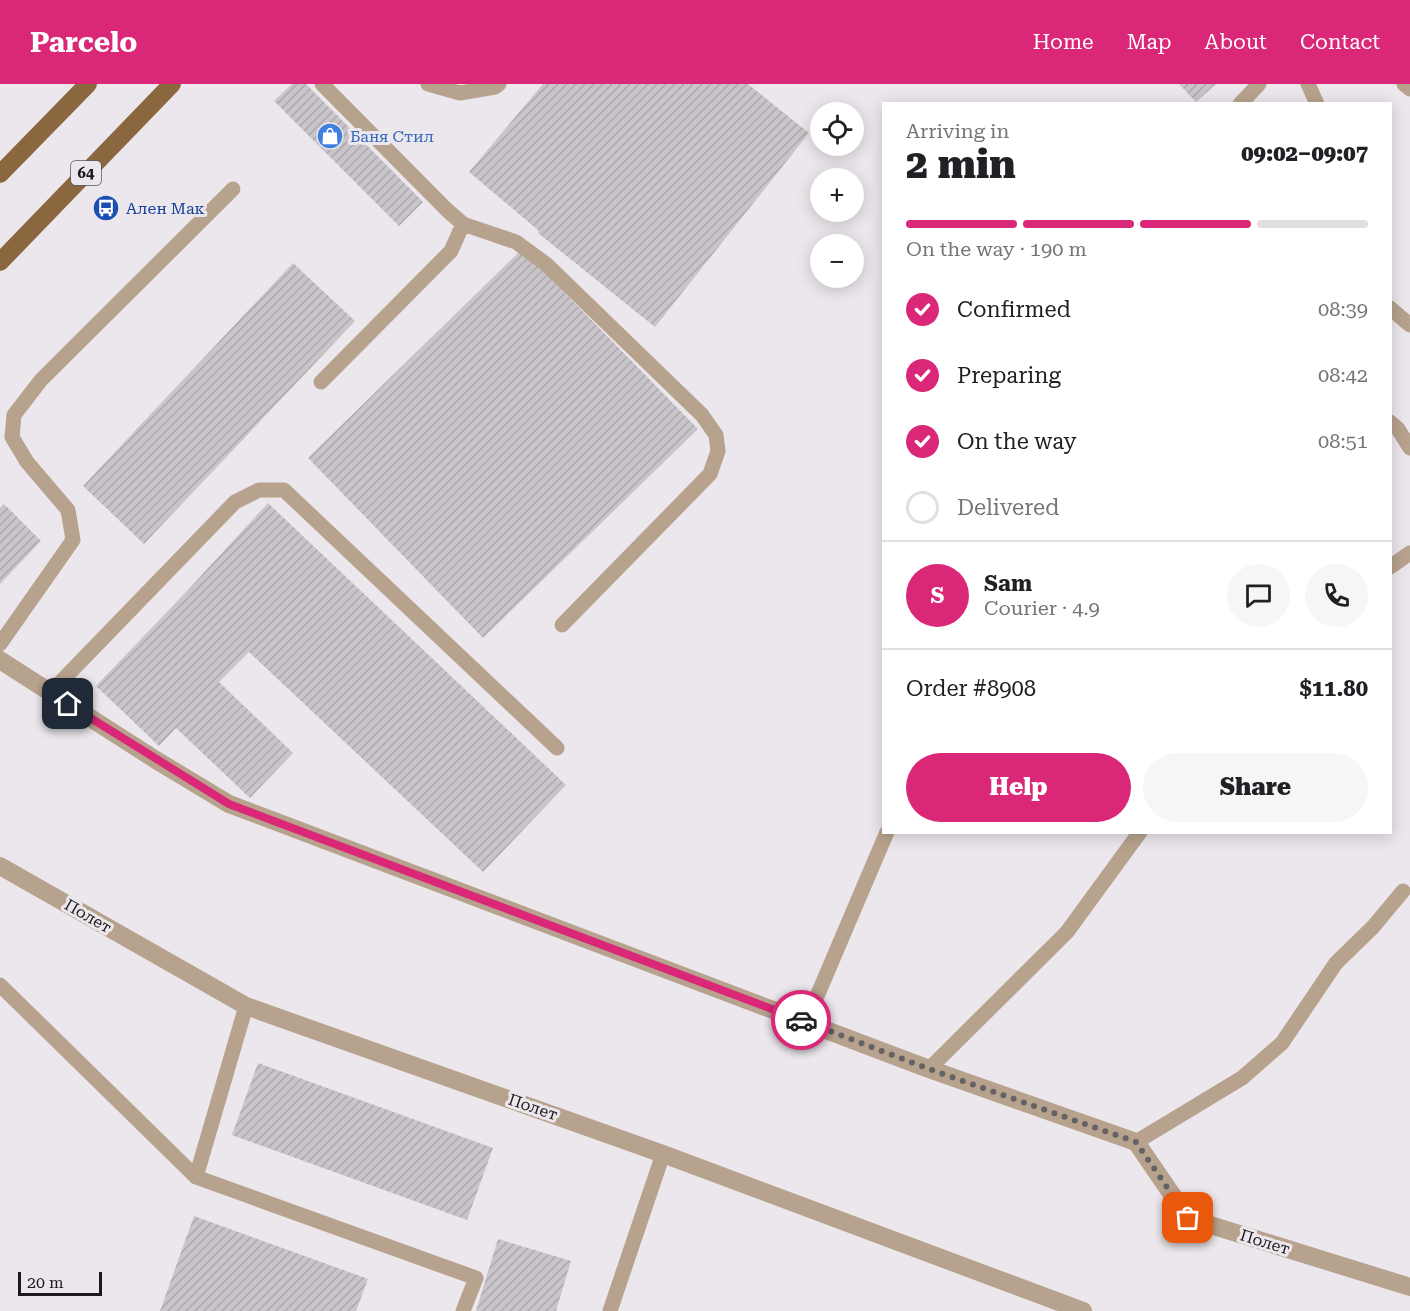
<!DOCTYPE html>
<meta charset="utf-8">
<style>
:root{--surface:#fff;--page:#f6f6f6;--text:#202124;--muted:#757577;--line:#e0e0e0;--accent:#db2777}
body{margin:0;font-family:"Roboto Serif",serif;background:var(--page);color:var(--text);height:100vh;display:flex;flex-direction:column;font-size:22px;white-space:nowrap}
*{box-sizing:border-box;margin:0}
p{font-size:20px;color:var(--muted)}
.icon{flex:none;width:33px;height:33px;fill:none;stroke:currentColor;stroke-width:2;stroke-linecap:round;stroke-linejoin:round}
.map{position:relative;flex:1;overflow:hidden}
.sheet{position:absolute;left:882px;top:18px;width:510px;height:732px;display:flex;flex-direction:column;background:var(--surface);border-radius:0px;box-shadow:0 3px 15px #0003}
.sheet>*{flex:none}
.tools{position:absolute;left:810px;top:18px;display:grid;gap:12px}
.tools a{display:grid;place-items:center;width:54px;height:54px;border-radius:50%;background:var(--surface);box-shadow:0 3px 15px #0003;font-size:30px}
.scale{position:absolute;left:18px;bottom:15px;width:84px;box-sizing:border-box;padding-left:6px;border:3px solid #1c1a1c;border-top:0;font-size:16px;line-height:21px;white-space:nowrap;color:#1c1a1c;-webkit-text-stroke:4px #ece7ec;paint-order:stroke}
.pin{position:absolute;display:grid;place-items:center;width:51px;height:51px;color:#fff;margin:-26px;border-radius:12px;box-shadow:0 3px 9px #0006}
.courier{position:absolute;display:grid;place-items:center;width:60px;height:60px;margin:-30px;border:4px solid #db2777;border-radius:50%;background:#fff;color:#222;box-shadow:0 2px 8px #0007}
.head em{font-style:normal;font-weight:800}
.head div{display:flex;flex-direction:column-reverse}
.head{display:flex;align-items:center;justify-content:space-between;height:102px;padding:0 24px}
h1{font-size:39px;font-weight:800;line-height:45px}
.bar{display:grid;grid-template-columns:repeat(4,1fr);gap:9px 6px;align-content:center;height:72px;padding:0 24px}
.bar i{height:8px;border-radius:4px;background:var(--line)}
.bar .active{background:var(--accent)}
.bar p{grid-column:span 4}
.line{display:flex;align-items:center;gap:15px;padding:0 24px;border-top:2px solid var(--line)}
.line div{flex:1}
.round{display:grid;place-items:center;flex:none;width:63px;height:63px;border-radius:32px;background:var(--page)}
ol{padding:0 24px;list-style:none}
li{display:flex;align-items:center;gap:18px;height:66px}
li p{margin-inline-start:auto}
li .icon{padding:6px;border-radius:50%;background:var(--accent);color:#fff;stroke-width:4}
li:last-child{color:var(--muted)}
li i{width:33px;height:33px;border:3px solid var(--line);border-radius:50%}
.primary-button{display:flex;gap:12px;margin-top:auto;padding:12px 24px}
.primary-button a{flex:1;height:69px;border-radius:36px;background:var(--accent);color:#fff;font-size:24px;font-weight:800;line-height:69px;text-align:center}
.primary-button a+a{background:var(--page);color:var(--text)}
header{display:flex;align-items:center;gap:36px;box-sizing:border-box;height:84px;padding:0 30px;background:var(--accent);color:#fff}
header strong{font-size:28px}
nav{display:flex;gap:33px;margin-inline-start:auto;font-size:21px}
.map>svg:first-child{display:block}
.building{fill:url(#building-hatch)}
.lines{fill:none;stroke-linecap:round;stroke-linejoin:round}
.lane{stroke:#b7a28d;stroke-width:15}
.street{stroke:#b7a28d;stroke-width:18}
.primary{stroke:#8b6740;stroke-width:18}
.done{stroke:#656265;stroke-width:6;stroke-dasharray:0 10.8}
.route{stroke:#db2777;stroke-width:8}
.labels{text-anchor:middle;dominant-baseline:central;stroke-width:6;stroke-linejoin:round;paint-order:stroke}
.shield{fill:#ece7ec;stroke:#5a585a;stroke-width:1.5}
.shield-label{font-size:15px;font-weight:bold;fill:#1c1a1c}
.shop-label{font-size:16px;fill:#366cbe;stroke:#ece7ec;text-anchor:start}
.transit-label{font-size:16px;fill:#164399;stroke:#ece7ec;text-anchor:start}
.street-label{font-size:16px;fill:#1c1a1c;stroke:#ece7ec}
</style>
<header>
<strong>Parcelo</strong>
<nav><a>Home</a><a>Map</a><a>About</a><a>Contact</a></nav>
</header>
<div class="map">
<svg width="1410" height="1227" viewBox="0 0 1410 1227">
<defs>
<pattern id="building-hatch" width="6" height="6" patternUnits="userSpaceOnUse" patternTransform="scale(1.5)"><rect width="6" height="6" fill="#c9c4c9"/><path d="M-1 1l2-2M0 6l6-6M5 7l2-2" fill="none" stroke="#aca8ac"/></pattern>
</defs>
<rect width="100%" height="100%" fill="#ece7ec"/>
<!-- building -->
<path class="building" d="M292,0H306L423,118L399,142L274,17Z
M543,0H748L809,49L655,243L538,149L539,147L469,88Z
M1179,0H1216L1196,18Z
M522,165L698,345L483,554L308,374Z
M293,179L355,237L144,460L83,402Z
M268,419L566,701L483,788L249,568L219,598L293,669L250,714L176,644L159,662L96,602L187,507Z
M4,420L41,457L0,500V424Z
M258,979L493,1064L467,1136L232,1051Z
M194,1132L368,1195L356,1227H160Z
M498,1155L571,1177L556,1227H476Z"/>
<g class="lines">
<!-- lane -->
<path class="lane" d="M428,0L460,9L495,3L499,0
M1308,0L1317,20
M1404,0L1410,5
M1240,20L1259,0
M463,140L516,158L546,180L702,331L716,351L718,367L710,390L562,541
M1390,224L1410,241
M321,298L451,167L463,140L447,126L322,0
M1390,338L1398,345L1410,364
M1390,483L1410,469
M0,560L73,456L68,426L27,378L12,353L14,331L41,296L233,105
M50,609L235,418L259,406H284L557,664
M0,901L196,1093
M246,922L196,1093L476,1194L463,1227
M806,938L887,748
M929,985L1067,848L1140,748
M1136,1058L1242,994L1282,959L1336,879L1373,843L1403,807
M610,1227L663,1070"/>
<!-- street -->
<path class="street" d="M0,576L156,676L229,720L929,985L1136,1058L1188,1134L1410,1203
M0,782L246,922L663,1070L1083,1227"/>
<!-- primary -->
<path class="primary" d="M0,90L88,0
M0,178L172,0"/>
</g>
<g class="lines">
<!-- done -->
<path class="done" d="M801,936L929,985L1136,1058L1188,1134"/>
<!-- route -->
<path class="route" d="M68,620L229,720L801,936"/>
</g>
<!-- icons -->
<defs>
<symbol id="shop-disc" viewBox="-11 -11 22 22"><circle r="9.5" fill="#3f7fe0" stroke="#ece7ec"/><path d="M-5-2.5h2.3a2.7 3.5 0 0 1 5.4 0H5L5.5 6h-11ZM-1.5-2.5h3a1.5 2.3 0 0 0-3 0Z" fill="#fff"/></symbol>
<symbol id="bus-disc" viewBox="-11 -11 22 22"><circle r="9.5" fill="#1a4fb4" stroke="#ece7ec"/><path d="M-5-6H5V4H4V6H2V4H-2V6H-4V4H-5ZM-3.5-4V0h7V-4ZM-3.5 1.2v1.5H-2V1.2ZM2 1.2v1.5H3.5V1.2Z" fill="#fff"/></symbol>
</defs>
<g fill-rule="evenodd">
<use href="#shop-disc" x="315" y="37" width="30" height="30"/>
<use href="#bus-disc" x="91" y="109" width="30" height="30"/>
</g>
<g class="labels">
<!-- shield labels -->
<rect class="shield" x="71" y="77" width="30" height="24" rx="4.5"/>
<g class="shield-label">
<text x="86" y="89">64</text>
</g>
<!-- shop labels -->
<g class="shop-label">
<text x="350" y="52">Баня Стил</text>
</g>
<!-- transit labels -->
<g class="transit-label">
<text x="126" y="124">Ален Мак</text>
</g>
<!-- street labels -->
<g class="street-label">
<text transform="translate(88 832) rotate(30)">Полет</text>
<text transform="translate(533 1023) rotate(19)">Полет</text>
<text transform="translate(1265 1158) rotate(17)">Полет</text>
</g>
</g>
</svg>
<div class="tools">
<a><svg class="icon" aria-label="locate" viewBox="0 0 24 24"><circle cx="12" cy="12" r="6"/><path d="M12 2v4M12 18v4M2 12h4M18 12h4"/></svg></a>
<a>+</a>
<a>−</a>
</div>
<div class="scale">20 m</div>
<div class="pin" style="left:1188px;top:1134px;background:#ea580c"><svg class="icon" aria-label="bag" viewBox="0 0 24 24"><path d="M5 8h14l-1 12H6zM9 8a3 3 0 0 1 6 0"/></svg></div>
<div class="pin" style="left:68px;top:620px;background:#1f2937"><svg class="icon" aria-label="home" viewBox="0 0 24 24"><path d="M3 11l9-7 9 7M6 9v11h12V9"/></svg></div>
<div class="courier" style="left:801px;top:936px"><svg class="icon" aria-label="car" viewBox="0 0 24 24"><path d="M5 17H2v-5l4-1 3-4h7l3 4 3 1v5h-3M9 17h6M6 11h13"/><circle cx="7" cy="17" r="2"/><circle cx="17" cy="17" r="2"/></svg></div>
<section class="sheet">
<div class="head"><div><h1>2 min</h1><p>Arriving in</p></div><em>09:02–09:07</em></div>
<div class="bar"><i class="active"></i><i class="active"></i><i class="active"></i><i></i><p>On the way · 190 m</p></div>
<ol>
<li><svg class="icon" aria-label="check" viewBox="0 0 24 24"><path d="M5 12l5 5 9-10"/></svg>Confirmed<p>08:39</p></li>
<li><svg class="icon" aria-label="check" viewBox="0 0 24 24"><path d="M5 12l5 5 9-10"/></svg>Preparing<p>08:42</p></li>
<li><svg class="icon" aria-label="check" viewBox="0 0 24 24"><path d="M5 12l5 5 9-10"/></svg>On the way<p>08:51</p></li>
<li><i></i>Delivered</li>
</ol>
<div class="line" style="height:108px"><b class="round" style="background:var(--accent);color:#fff">S</b><div><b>Sam</b><p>Courier · 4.9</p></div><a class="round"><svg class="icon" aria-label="chat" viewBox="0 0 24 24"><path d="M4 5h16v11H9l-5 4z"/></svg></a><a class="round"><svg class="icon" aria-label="phone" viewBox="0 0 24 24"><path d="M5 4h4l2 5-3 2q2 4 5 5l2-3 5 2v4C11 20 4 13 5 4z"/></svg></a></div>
<div class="line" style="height:78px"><div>Order #8908</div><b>$11.80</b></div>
<div class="primary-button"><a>Help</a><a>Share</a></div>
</section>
</div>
